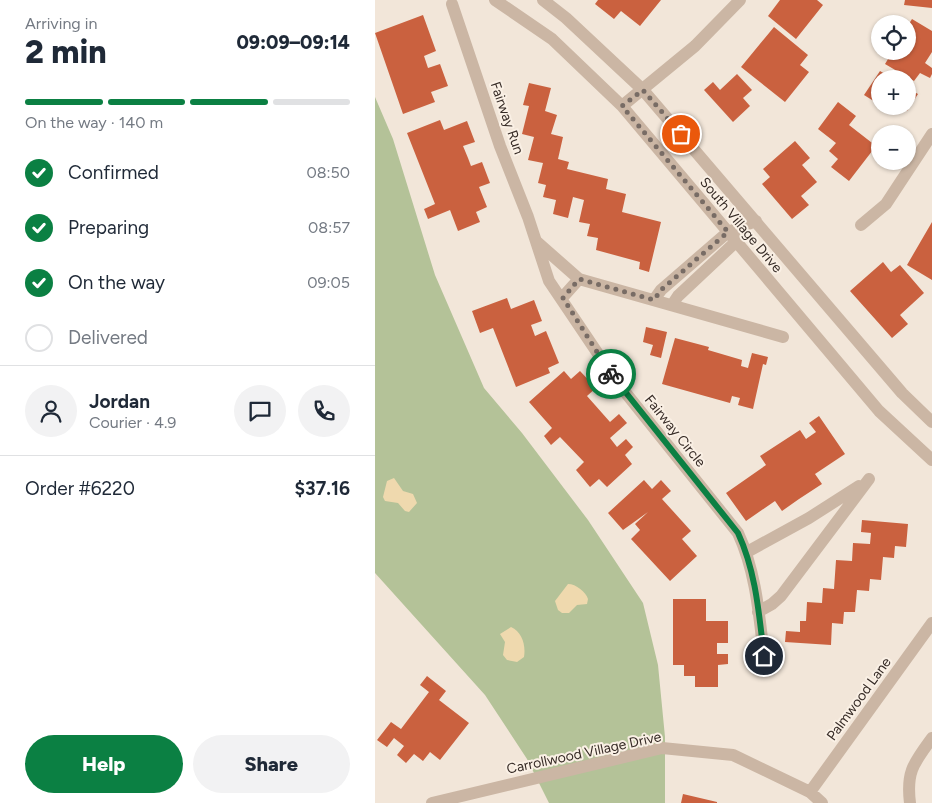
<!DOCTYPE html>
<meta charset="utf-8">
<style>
:root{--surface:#fff;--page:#f2f2f3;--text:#1f2937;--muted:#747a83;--line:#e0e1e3;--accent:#0b8043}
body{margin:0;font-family:Figtree,sans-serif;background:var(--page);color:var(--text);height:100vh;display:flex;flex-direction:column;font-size:19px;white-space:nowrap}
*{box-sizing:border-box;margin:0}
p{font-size:16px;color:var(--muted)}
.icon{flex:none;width:28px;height:28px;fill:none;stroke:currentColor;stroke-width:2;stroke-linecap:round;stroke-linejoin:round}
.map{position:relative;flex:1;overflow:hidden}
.side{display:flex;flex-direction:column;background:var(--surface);width:375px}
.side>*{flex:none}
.tools{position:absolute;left:496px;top:15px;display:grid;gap:10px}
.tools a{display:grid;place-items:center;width:45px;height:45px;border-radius:50%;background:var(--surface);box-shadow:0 1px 4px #0004;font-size:25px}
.pin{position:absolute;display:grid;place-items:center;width:42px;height:42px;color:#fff;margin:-21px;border:2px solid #fff;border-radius:50%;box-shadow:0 1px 5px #0007}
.courier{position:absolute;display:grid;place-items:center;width:50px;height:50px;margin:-25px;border:4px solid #0b8043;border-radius:50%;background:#fff;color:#222;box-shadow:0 1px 6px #0007}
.overview em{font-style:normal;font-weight:800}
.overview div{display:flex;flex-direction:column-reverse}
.overview{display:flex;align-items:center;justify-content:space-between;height:85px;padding:0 25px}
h1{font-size:32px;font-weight:800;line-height:38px}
.bar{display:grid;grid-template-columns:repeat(4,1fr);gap:8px 5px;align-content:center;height:60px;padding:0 25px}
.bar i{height:6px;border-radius:4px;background:var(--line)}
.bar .on{background:var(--accent)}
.bar p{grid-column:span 4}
.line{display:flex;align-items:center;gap:12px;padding:0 25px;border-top:1px solid var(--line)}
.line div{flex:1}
.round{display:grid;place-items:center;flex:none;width:52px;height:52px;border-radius:26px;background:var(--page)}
ol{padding:0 25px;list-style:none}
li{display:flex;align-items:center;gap:15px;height:55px}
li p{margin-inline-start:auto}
li .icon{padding:5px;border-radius:50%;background:var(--accent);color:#fff;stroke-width:4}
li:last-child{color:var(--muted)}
li i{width:28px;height:28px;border:2px solid var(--line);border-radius:50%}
.button{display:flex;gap:10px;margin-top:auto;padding:10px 25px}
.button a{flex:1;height:58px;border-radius:30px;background:var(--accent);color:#fff;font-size:20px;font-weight:800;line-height:58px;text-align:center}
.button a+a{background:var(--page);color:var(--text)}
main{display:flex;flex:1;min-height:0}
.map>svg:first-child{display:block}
.green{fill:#b4c298}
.sand{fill:#efd9ae}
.building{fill:#ca613f}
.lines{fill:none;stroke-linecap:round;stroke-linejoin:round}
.minor{stroke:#cbb6a4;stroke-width:12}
.done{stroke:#786c65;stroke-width:5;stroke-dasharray:0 9}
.route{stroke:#0b8043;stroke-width:6}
.labels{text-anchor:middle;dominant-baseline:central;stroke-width:4;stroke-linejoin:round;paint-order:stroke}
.street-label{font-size:14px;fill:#362b26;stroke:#faf0e5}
</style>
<main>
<section class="side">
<div class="overview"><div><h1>2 min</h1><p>Arriving in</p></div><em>09:09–09:14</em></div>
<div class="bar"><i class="on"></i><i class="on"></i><i class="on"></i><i></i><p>On the way · 140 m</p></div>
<ol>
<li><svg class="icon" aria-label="check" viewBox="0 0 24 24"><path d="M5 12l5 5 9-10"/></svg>Confirmed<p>08:50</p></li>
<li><svg class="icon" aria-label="check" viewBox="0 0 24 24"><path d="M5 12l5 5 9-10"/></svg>Preparing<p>08:57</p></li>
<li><svg class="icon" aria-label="check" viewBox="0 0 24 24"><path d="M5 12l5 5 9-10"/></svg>On the way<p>09:05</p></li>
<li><i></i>Delivered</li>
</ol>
<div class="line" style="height:90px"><a class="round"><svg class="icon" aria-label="person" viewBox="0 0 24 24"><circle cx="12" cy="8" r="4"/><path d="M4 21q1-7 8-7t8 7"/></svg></a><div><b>Jordan</b><p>Courier · 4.9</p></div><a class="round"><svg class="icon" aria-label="chat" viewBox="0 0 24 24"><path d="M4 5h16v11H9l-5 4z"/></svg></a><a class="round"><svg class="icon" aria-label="phone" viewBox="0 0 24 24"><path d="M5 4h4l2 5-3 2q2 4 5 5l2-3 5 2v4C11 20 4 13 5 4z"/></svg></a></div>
<div class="line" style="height:65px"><div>Order #6220</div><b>$37.16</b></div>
<div class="button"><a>Help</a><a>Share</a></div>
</section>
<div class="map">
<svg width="557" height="803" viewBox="0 0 557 803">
<rect width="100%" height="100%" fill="#f2e6d9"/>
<!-- green -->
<path class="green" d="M0,97L18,139L60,275L109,388L147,433L213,520L268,603L283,665L290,737V803H174L152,759L110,695L0,573Z"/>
<!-- sand -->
<path class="sand" d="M19,478L28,491L38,494L42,503L34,512L30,511L23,503L10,501L8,497L12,481Z
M193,584C201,584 211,592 213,599L212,604L202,605L194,613H187L183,610L180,601Z
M136,627C147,632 151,645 149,657L142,662L132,660L128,655L130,642L125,634Z"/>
<!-- building -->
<path class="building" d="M223,0H286L265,26L246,11L239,19L220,4Z
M405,0H442L448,5L421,39L393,16Z
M530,0H557V8L529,5Z
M48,15L61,51L49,56L53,68L65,64L73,86L56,92L60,102L28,114L0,33Z
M537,19L557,31V52L550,63L557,68V74L555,78L545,73L539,81L510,64L518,51H532V27Z
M399,27L433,55L425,65L434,72L410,102L366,67Z
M505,71L518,79H505V105L489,95Z
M362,74L377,90L368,98L375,106L358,122L329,90L338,82L345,90Z
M154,83L176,88L170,111L182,115L176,134L188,137L183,159L194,162L192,169L233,179L231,189L251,194L247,212L286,222L274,272L264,269L265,262L221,250L223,238L212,236L215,224L204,222L209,200L198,197L193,218L178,214L181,200L168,197L171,185L163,183L168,163L153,160L159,137L147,134L154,106L148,105Z
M532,88L543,94L532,111L525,106H532Z
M463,102L481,116L474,125L501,146L474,181L456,167L463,159L454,151L461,143L443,129Z
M65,120L69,130L92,121L100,142L88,146L93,158L96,166L107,162L115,183L104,187L112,207L101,212L105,222L83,231L75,210L53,219L49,209L60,204L32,133Z
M420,141L435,158L427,165L442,182L426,196L434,205L417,219L387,184L395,177L388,169Z
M557,222V280L532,265Z
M508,262L516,272L525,265L549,293L525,315L533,324L517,338L475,291Z
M132,298L136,309L159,300L167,321L156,325L160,336L171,331L184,363L173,368L175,373L141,387L118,328L105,333L97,311Z
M271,327L292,332L286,358L275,355L278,345L268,342Z
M300,338L334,347L333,350L367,360L366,366L373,368L377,353L393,357L391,365L388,364L378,409L363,405L365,398L357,396L355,403L287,384Z
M189,371L196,379L205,371L221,388L212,396L235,422L244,414L252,423L235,438L242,447L251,439L258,447L250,455L257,464L232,487L224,479L215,487L201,470L209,462L185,437L176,445L169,436L177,428L154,402Z
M444,416L470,454L440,474L447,484L424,499L407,511L400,501L371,521L351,493L391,465L385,456L425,430L431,439L441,432L434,423Z
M269,480L277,489L286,480L296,491L287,499L316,531L307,539L322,556L295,581L256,539L265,530L260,524L273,512L248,530L233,513Z
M487,520L533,524L531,547L520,546L519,558L508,557L506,580L495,579L494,591L482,590L480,612H469L468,624L457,623L456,645L410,642L411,631L425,632V621H431L432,602L447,603L448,588L459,589L461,560L477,561L478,543L495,544L496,533L486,532Z
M298,599H331V621H353V643H342V654H353V664L343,665V687H320V676H309V665H298Z
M52,676L71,691L64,700L94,723L65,760L55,752L48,761L39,754L31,763L22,755L29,746L19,738L12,747L2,740L16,722L26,729L54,692L45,685Z
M308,794L342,802V803H306Z"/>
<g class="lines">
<!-- minor -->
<path class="minor" d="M120,0L177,39L247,106L504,411L557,460
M168,0L191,18L268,90L527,393L557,422
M77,4L125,146L153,217L174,281L242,382L363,533C381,572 384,614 389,656
M247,106L320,46L365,0
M486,225L511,204L557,134
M162,242L204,279L408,337
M187,298L204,279
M279,300L286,290L353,232L381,221
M297,305L303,296L366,237
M372,552L434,518L484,486
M383,612L397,604L406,596L494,479
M435,792L557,623
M57,803L287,748L358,755L435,792L447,803
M535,803C531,771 539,763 557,738"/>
</g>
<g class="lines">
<!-- done -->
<path class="done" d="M236,374L188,298L204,279L279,300L286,290L353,232L247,106L268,90L306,134"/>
<!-- route -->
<path class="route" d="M236,374L363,533C381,572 384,614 389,656"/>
</g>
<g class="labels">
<!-- street labels -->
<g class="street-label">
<text transform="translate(132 118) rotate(71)">Fairway Run</text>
<text transform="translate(366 225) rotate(50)">South Village Drive</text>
<text transform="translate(300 431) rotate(51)">Fairway Circle</text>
<text transform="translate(484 699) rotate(-54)">Palmwood Lane</text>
<text transform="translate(209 753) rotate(-12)">Carrollwood Village Drive</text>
</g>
</g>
</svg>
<div class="tools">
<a><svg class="icon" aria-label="locate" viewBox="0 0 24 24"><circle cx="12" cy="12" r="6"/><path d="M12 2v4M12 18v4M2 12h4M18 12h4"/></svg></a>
<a>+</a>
<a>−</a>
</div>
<div class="pin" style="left:306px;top:134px;background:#ea580c"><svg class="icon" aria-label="bag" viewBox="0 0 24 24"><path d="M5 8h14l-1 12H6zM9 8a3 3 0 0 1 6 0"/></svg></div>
<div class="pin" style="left:389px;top:656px;background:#1f2937"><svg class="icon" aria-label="home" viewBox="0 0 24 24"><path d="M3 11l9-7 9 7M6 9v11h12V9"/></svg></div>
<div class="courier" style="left:236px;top:374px"><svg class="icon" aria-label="bike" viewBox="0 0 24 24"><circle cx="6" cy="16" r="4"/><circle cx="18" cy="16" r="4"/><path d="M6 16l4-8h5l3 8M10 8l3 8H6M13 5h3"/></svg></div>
</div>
</main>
